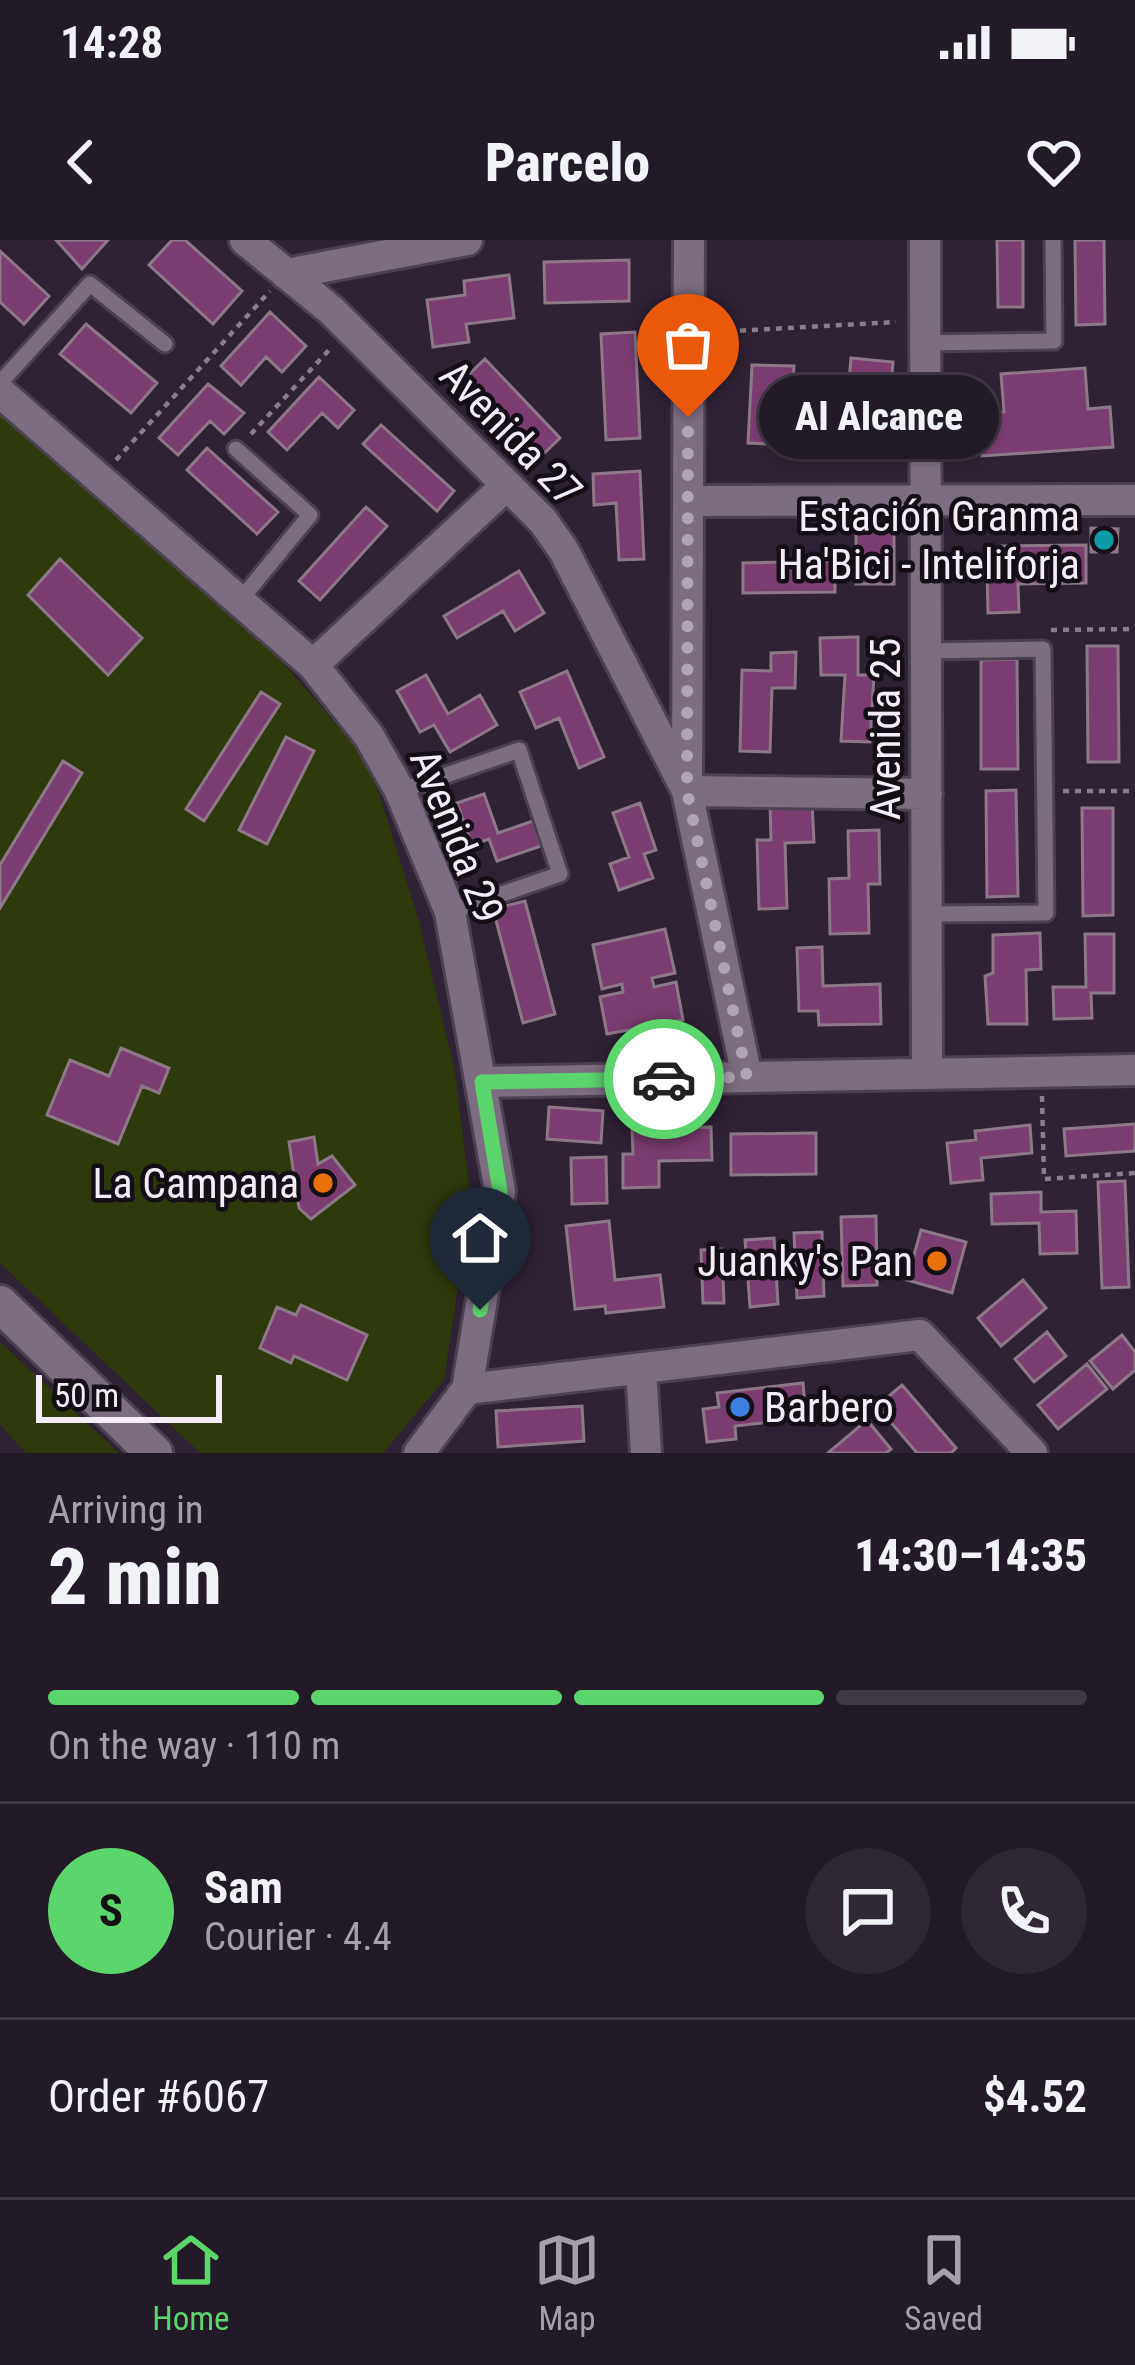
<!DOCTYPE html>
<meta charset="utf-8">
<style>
:root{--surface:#231a27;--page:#2f2733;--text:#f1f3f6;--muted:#a3a1a7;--line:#403844;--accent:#5cd56d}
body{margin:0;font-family:"Roboto Condensed",sans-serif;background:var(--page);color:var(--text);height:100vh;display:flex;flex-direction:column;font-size:45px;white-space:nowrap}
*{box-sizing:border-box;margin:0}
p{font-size:39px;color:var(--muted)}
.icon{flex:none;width:66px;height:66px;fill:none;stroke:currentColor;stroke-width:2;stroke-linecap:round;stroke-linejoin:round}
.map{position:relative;height:1213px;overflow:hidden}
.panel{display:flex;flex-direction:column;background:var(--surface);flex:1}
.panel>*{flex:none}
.scale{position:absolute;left:36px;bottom:30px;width:186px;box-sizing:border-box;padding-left:12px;border:6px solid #f4ecf7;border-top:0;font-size:33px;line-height:42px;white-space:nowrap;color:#f4ecf7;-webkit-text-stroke:9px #140e16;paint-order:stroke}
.pin{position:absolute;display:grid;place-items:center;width:102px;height:102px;color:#fff;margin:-123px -51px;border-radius:50% 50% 50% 0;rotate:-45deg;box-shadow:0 0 12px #0007}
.pin .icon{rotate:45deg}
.courier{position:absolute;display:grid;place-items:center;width:120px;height:120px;margin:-60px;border:9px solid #5cd56d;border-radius:50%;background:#fff;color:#222;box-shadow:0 3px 15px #0007}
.bubble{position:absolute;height:84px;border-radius:42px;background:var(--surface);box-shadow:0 3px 9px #0004,0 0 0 3px var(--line);font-size:39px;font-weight:800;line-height:84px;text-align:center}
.summary em{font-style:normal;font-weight:800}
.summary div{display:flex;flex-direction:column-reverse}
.summary{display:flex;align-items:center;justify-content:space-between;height:204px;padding:0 48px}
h1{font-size:78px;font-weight:800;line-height:90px}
.bar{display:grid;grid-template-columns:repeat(4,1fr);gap:18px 12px;align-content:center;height:144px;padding:0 48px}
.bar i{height:15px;border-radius:9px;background:var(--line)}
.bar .selected{background:var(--accent)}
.bar p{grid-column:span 4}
.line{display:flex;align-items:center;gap:30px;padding:0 48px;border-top:3px solid var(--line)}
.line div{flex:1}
.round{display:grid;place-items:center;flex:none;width:126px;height:126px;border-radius:63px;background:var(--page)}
.status{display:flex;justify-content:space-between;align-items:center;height:84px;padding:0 60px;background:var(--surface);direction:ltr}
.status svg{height:33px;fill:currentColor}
header{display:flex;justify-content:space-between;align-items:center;height:156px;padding:0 48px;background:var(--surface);font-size:54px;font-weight:800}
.tab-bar{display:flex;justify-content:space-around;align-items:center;height:168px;border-top:3px solid var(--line);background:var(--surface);font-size:33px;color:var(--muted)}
.tab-bar a{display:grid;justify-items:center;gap:6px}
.tab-bar .selected{color:var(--accent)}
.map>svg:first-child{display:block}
.green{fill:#2f390e}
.building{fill:#7b3d70;stroke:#8d7888;stroke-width:3}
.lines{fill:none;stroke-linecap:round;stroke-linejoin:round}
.service-casing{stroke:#4c4150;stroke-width:21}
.minor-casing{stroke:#4c4150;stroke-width:36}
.tertiary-casing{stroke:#4c4150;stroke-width:42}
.path{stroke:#897e8d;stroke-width:4.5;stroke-dasharray:6 6;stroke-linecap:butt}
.service{stroke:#7c6d81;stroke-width:15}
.minor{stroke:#7c6d81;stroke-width:30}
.tertiary{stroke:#7c6d81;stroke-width:36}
.done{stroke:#afa5b3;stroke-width:12;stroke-dasharray:0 21.6}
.route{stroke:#5cd56d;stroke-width:15}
.culture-dot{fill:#0f9aa8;stroke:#140e16;stroke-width:4.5}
.food-dot{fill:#e8710a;stroke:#140e16;stroke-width:4.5}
.shop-dot{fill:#3f7fe0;stroke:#140e16;stroke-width:4.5}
.labels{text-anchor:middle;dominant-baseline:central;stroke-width:9;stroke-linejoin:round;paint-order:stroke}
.street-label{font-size:42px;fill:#f4ecf7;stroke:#140e16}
.poi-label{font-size:42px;fill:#f4ecf7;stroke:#140e16;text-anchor:end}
</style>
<div class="status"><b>14:28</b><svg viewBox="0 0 49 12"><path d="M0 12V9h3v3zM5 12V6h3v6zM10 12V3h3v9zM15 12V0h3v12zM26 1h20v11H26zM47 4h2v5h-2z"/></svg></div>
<header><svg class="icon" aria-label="back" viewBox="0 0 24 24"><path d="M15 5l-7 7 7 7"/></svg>Parcelo<svg class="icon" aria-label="heart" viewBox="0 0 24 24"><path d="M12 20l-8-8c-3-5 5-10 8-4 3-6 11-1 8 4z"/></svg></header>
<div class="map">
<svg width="1135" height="1213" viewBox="0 0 1135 1213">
<rect width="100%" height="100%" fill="#2f2234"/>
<!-- green -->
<path class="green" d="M0,165L184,309L369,522L419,681L455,832L471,960L444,1140L383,1213H200L0,1023Z
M0,1102L119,1213H26L0,1185Z"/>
<!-- building -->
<path class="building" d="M56,0H108L82,29Z
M172,0H185L242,51L213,84L149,25Z
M997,0H1023V67H998Z
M1075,0H1104L1105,84L1076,85Z
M0,11L49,56L24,84L0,62Z
M629,20V61L545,63L544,22Z
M509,35L514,78L466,84L469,102L433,107L427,60L465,55L464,41Z
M270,72L306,106L282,132L266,117L241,145L221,126Z
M86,84L157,143L131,173L60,114Z
M635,92L640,198L606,200L601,94Z
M851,118L893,122L885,213L843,210Z
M485,119L560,198L535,222L460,143Z
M752,125L794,126L790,205L748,203Z
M1085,128L1088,169L1110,167L1113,207L982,216L980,174L1004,172L1001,134Z
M319,137L354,170L338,188L322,173L287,210L268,192Z
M208,144L244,173L224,194L210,181L178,215L159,198Z
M381,185L454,251L437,271L363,204Z
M207,208L278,272L257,294L187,230Z
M640,231L644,319L619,320L616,263L594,265L593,234Z
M366,267L387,286L320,360L299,341Z
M1091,288L1118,289L1117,312H1091Z
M894,290V344H856V291Z
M1086,305V343L1018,344L1019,372L988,373L987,332L1002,331V306Z
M60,319L142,398L108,435L28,355Z
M835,321V352L743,353V323Z
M519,331L544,373L515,391L503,371L457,398L444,376Z
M858,397V435H874L870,502L841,501L845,435H821L820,398Z
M1087,406H1118L1119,522H1088Z
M796,412L795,448H772L770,512L740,511L742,430L771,431V413Z
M1017,419L1018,529H981V420Z
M567,431L604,517L579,528L559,478L536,488L520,452Z
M426,435L448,474L480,455L497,485L450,512L434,485L420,492L397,451Z
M261,452L280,464L204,581L186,569Z
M286,497L314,511L267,604L239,590Z
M63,521L82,533L0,668V625Z
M1016,550L1018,656L987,657L986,551Z
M484,554L498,593L533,581L541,606L497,621L489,599L472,605L457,563Z
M812,562L814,602L785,603L787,668L759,669L757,600H771L770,564Z
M640,563L656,610L644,614L653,638L619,650L610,624L629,617L613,573Z
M1082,568H1113V675L1083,676Z
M879,590L880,644H868L869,693L830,694L829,639L849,638L848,591Z
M525,661L555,774L523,783L493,669Z
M665,689L675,733L652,738L654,747L676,742L683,780L607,794L600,757L623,752L622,744L602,749L593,705Z
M1040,693L1041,729L1026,730L1027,784H988L985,736L993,733V695Z
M1085,694H1114V753H1091L1092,778L1054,779L1053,747H1086Z
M822,707L823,746L880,744L881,784L819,785L818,771H799L797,708Z
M121,808L169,828L159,853L142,846L118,904L47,875L70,820L109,836Z
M549,867L603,871L601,903L547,899Z
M1135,884V911L1066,916L1064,889Z
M1030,885L1032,913L981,918L983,940L951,943L947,903L976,900L975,891Z
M711,887L712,920L659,921V947L623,948V914H633L632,888Z
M816,893V934L731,935V894Z
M314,897L318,924L332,916L355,945L311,979L299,968L289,902Z
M606,917L607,963L572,964L571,918Z
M1125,941L1129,1047L1102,1048L1098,942Z
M1041,952V972L1076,971L1077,1013L1040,1014L1039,983L992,984L991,954Z
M876,976L877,1045L843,1046L841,977Z
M609,981L615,1040L660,1035L664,1067L606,1073L605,1066L575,1069L566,986Z
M921,990L966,1002L952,1053L907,1040Z
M822,992L824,1056L797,1058L794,993Z
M774,998L778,1064L750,1067L745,1000Z
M722,1009L724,1063H703L701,1010Z
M1023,1040L1046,1068L1001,1106L978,1078Z
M301,1065L367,1095L347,1140L294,1116L291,1123L260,1108L277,1067L296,1075Z
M1047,1092L1066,1116L1034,1142L1015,1119Z
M1122,1095L1135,1112V1130L1113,1149L1090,1121Z
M1087,1124L1107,1149L1058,1189L1038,1165Z
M803,1143L806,1178L735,1186L736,1199L707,1202L703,1169L719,1167L717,1153Z
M902,1145L956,1208L951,1213H917L877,1166Z
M582,1166L584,1201L498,1207L496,1171Z
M867,1180L891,1209L886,1213H828Z"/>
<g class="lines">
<defs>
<path id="service" d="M926,103L1054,101L1053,0
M0,143L90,44L165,104
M236,209L310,275L242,358
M400,551L519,510L560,634L450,672
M927,674L1046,673L1043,409L928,411"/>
<path id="minor" d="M245,0L331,70L543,281L564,311L687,551L747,837
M925,0L927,834
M286,34L467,0
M0,152L313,425L369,496L400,551L450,672L500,951L467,1149L419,1213
M688,261L1135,260
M313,425L507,245
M687,545L689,0
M687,551L927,554
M482,842L1135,830
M641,1128L646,1213
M467,1149L920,1095L1032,1213"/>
<path id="tertiary" d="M0,1064L154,1213"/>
</defs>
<!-- service casing -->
<use href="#service" class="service-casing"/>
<!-- minor casing -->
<use href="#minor" class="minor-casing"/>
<!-- tertiary casing -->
<use href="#tertiary" class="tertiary-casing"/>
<!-- path -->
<path class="path" d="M716,92L896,82
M251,194L329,110
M116,220L270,51
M1051,390L1135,389
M1063,551H1135
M1042,856L1044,939L1135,933"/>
<!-- service -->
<use href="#service" class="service"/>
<!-- minor -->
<use href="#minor" class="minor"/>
<!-- tertiary -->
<use href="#tertiary" class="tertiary"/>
</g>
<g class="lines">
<!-- done -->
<path class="done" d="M664,839L747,837L687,551L688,177"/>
<!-- route -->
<path class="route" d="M480,1070L500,951L482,842L664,839"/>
</g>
<!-- markers -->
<circle class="culture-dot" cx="1104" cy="300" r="12"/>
<g class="food-dot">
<circle cx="323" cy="943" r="12"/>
<circle cx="937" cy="1021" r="12"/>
</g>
<circle class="shop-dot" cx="740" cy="1167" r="12"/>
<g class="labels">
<!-- street labels -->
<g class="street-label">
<text transform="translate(511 193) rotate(46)">Avenida 27</text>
<text transform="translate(885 489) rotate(-90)">Avenida 25</text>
<text transform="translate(457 596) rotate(68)">Avenida 29</text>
</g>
<!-- poi labels -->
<g class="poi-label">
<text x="1080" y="276">Estación Granma<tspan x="1080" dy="48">Ha'Bici - Inteliforja</tspan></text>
<text x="299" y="943">La Campana</text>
<text x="913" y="1021">Juanky's Pan</text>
<text x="764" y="1167" text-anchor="start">Barbero</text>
</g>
</g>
</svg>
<div class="scale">50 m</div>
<div class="pin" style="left:688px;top:177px;background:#ea580c"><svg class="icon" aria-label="bag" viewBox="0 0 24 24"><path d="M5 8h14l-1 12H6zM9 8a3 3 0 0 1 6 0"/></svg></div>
<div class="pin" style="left:480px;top:1070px;background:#1f2937"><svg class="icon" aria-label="home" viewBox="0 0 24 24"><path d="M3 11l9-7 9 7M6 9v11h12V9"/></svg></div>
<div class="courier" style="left:664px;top:839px"><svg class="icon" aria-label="car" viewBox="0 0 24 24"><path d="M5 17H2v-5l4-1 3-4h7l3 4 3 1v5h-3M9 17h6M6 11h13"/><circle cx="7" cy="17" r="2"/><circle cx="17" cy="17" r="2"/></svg></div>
<div class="bubble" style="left:759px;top:135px;width:240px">Al Alcance</div>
</div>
<section class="panel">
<div class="summary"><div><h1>2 min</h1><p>Arriving in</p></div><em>14:30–14:35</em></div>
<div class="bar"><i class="selected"></i><i class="selected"></i><i class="selected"></i><i></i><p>On the way · 110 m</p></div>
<div class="line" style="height:216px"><b class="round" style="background:var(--accent);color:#111">S</b><div><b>Sam</b><p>Courier · 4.4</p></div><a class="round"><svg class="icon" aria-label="chat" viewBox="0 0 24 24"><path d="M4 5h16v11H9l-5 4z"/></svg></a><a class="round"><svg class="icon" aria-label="phone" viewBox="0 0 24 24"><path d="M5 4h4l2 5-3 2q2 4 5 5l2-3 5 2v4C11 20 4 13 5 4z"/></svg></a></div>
<div class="line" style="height:156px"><div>Order #6067</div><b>$4.52</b></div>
</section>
<nav class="tab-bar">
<a class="selected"><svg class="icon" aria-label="home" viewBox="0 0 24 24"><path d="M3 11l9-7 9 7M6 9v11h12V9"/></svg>Home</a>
<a><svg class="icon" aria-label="map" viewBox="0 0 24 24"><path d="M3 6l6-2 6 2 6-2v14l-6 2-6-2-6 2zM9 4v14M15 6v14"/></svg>Map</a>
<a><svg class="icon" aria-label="saved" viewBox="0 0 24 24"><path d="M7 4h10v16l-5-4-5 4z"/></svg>Saved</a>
</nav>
